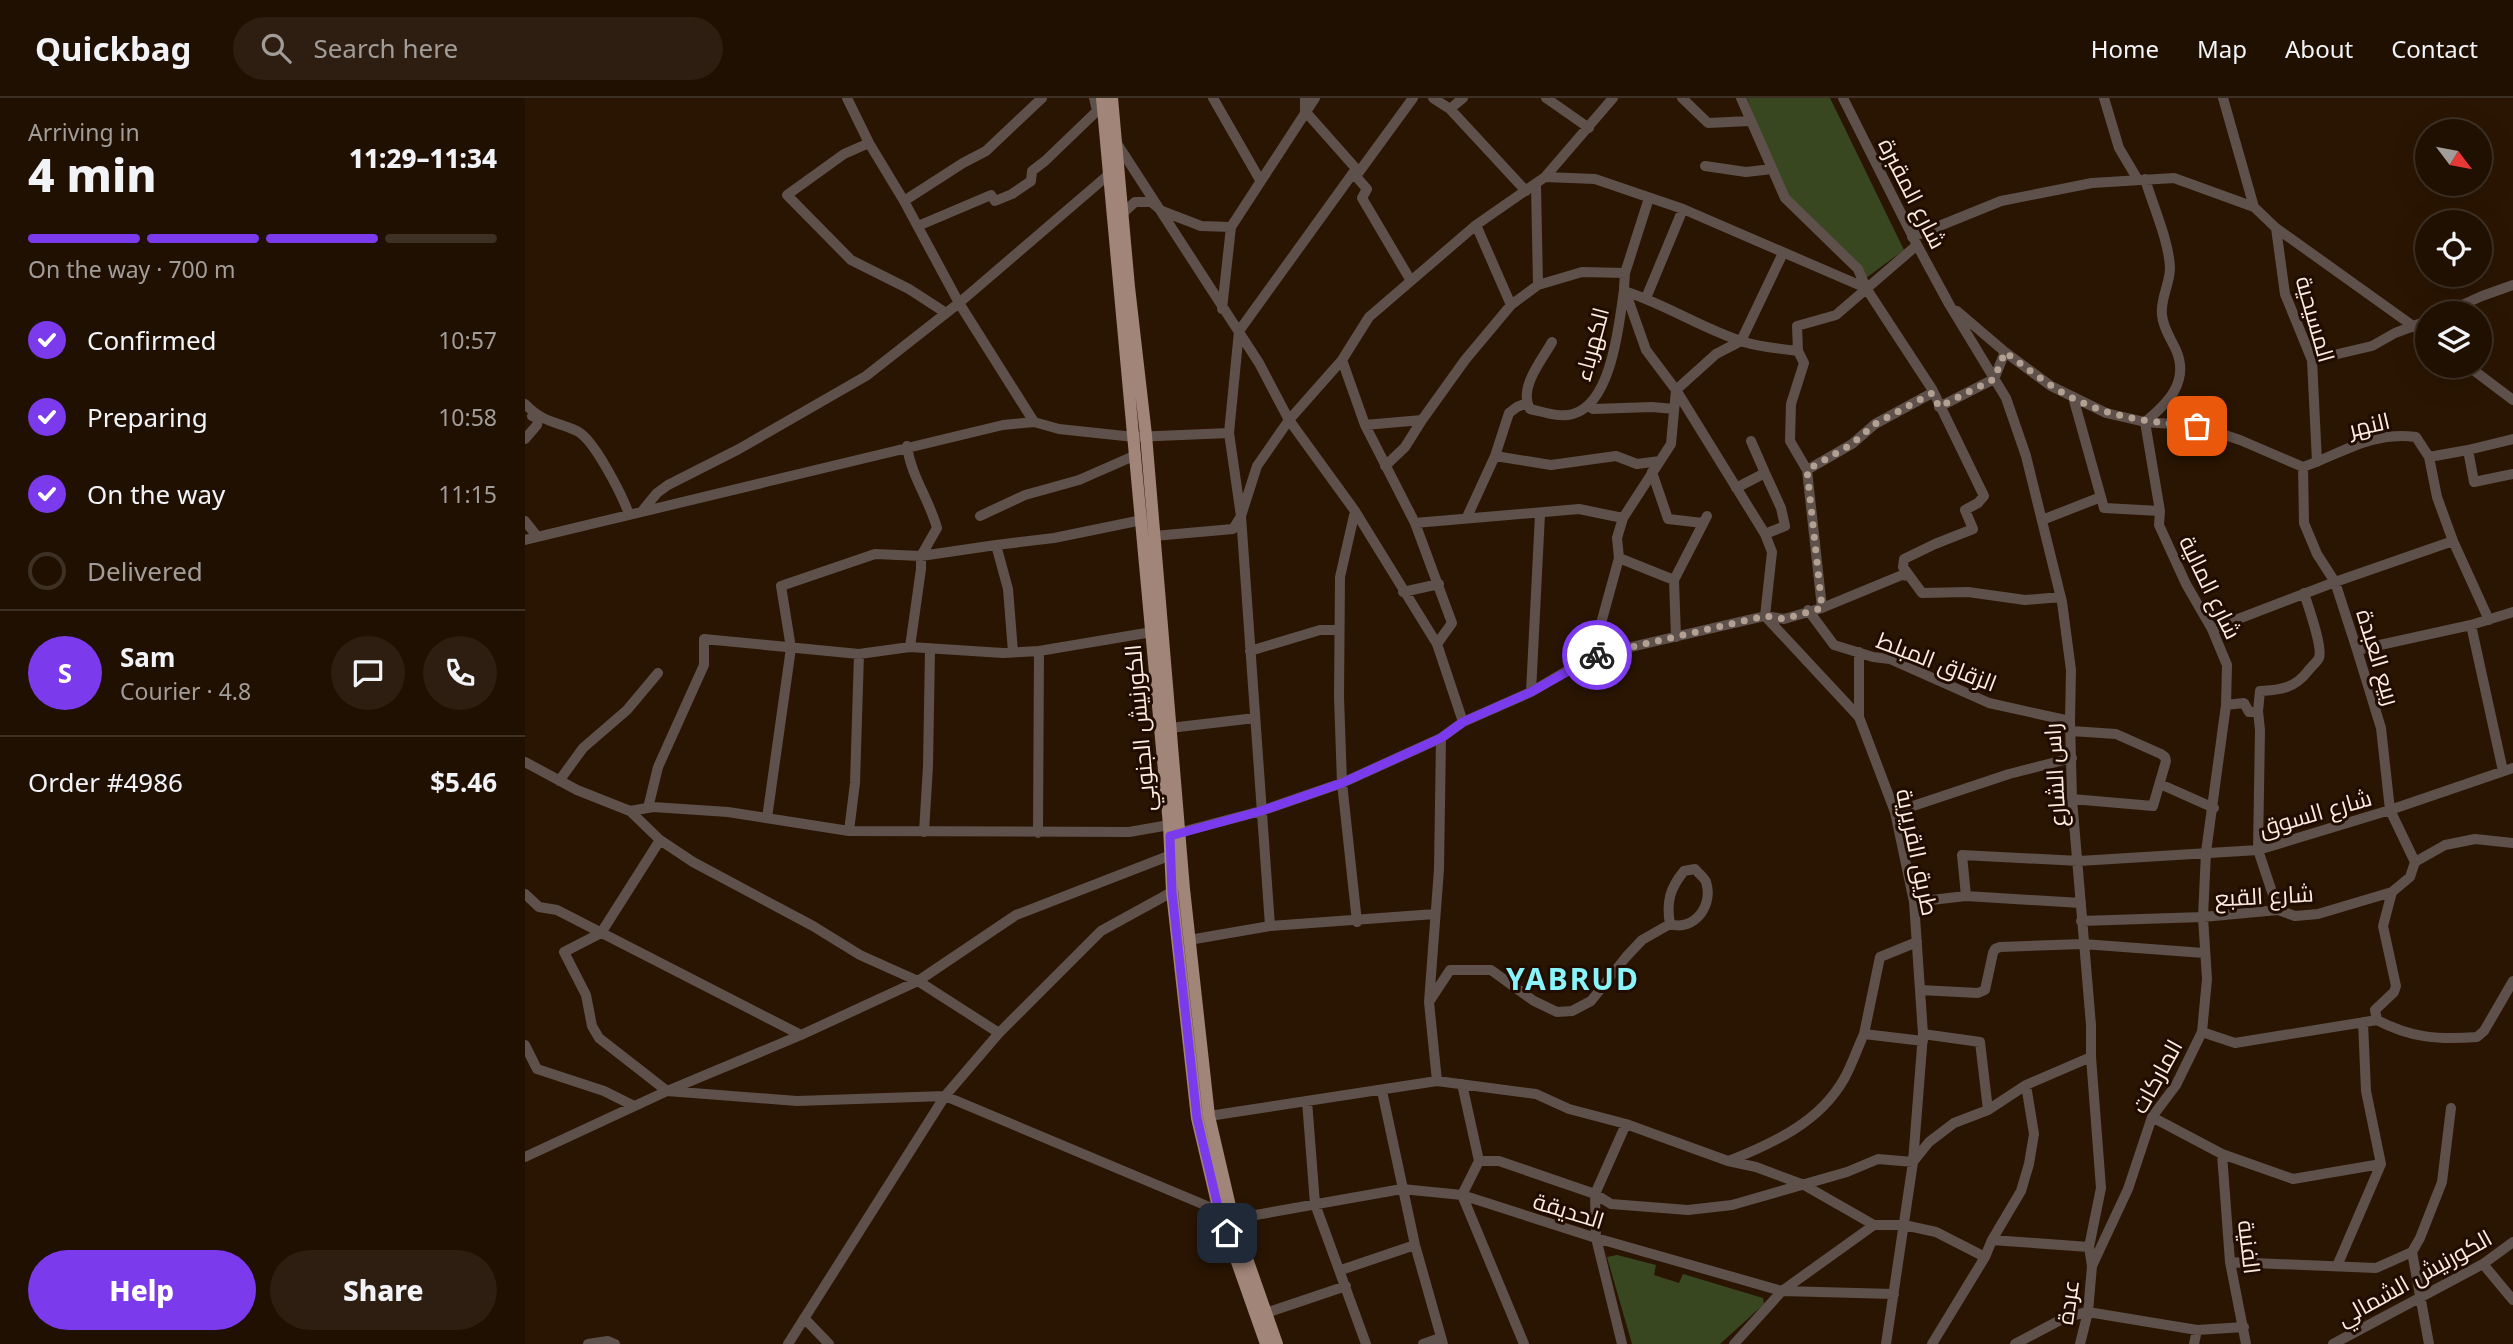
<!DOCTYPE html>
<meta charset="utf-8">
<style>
:root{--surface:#201002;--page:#2d1e11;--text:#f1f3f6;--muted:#a29d99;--line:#3d3024;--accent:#7c3aed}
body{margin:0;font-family:"Noto Sans",Cairo,sans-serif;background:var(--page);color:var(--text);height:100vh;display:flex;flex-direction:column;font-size:26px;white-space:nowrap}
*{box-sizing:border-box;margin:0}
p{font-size:23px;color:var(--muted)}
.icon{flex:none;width:38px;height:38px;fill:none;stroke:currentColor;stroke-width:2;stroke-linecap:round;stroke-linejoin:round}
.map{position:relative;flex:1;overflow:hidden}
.panel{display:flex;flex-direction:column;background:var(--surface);width:525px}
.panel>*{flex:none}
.needle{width:46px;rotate:122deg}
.tools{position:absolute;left:1890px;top:21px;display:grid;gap:14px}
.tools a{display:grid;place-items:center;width:77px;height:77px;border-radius:50%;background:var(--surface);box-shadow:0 7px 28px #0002,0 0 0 2px var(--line);font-size:35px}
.pin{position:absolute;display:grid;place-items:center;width:60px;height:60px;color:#fff;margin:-30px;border-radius:14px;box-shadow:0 4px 10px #0006}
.courier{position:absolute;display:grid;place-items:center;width:70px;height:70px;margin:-35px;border:5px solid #7c3aed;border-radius:50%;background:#fff;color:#222;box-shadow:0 2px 9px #0007}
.headline em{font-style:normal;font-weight:800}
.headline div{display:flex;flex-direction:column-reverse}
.headline{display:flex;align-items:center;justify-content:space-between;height:119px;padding:0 28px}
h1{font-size:46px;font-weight:800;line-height:52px}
.bar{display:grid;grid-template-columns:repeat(4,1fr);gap:10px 7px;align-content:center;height:84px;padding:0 28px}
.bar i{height:9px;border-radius:5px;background:var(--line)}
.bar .active{background:var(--accent)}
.bar p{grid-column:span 4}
.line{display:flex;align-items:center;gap:18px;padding:0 28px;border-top:2px solid var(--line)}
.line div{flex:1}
.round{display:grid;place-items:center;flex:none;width:74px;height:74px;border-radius:37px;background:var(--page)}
ol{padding:0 28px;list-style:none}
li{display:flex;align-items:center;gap:21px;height:77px}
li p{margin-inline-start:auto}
li .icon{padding:7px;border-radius:50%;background:var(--accent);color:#fff;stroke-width:4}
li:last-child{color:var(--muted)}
li i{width:38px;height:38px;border:4px solid var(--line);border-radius:50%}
.button{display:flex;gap:14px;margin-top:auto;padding:14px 28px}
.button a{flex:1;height:80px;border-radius:42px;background:var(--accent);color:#fff;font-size:28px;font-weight:800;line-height:80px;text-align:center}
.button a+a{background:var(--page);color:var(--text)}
header{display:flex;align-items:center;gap:42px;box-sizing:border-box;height:98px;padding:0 35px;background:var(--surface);border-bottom:2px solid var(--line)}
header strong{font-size:33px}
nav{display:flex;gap:38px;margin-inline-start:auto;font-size:24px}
.search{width:490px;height:63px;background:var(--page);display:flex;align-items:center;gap:18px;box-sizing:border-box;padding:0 24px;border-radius:38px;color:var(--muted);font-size:26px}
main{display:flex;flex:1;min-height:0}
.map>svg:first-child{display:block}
.green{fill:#394721}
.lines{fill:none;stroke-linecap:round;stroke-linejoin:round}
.minor{stroke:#5e504a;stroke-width:10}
.major{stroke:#a28579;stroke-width:12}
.done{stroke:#b2a192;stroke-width:7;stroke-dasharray:0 12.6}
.route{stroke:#7c3aed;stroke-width:9}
.labels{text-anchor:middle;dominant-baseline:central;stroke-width:6;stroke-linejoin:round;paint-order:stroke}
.street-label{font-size:23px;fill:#fcece0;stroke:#200c00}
.district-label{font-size:30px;font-weight:bold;letter-spacing:2px;fill:#89f4f9;stroke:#200c00}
</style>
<header>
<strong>Quickbag</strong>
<div class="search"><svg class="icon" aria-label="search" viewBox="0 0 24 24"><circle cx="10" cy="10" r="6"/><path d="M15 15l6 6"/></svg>Search here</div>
<nav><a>Home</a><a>Map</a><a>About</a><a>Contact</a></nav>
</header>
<main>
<section class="panel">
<div class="headline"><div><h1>4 min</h1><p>Arriving in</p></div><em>11:29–11:34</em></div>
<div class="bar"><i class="active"></i><i class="active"></i><i class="active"></i><i></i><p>On the way · 700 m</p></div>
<ol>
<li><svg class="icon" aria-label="check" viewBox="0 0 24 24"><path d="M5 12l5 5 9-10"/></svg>Confirmed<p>10:57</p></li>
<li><svg class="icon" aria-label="check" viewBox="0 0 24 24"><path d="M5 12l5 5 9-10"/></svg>Preparing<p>10:58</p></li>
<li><svg class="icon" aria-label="check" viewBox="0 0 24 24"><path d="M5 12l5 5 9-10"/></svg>On the way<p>11:15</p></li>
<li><i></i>Delivered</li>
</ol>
<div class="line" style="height:126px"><b class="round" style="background:var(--accent);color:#fff">S</b><div><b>Sam</b><p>Courier · 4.8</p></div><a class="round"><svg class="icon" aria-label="chat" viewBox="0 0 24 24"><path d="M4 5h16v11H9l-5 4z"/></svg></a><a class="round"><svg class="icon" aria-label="phone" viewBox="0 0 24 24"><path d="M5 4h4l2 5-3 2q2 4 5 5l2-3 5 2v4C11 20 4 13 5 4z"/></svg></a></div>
<div class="line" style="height:91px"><div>Order #4986</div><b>$5.46</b></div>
<div class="button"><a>Help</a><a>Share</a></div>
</section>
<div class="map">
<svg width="1988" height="1246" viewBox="0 0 1988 1246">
<rect width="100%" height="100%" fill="#2a1502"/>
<!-- green -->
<path class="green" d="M1222,0H1305L1379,152L1341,180L1257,91Z
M1092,1157L1131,1167L1129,1177L1154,1185L1158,1176L1238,1200L1239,1206L1195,1246H1107L1082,1159Z"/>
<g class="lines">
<!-- minor -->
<path class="minor" d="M322,0L344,45
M688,0L735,82
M780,0V13L834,74
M908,0L925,11L1001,93
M1021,0L1064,30
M1157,0L1183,25L1225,23
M1216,0L1260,100L1333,171L1341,190
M1318,0L1392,147L1424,206L1481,300L1501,358L1537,504L1546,572L1545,623L1547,701L1566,927V959L1576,1090L1564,1149L1567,1168L1563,1214L1555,1246
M1579,0L1594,50L1613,82
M1698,0L1729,109
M925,11L938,0
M591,44L734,265L764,322L830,413L912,546L938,624
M1180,68L1221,74L1247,71
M828,75L842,91L837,100L886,183
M1020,79L1070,81L1158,111L1341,190L1407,291L1459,398L1453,405L1440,412L1448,431L1410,446L1379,461L1378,469L1397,495L1443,494L1500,502L1536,499
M1011,87L1013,187
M1124,100L1100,175L1099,190L1121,252L1151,292L1240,436L1247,454L1240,518L1334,619L1370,714L1389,804L1398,936L1388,1064L1361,1246
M379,103L344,45L319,56L262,97L326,162L384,191L421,215
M598,115L610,104H626L637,113L676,128L706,129
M951,127L986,207
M393,128L466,97L470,103L487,96L506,83L507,73L520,63L572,13L569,0
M1751,130L1760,196L1787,262L1792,364
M1387,139L1476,103L1567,85L1649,80L1729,109L1751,130L1902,238
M1102,194C1142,207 1178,231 1219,244C1236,249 1255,251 1273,253
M1121,200L1158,111
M697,211L706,129L790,0
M1432,213L1480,254L1526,288L1581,315L1620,324L1673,328L1715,342L1778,369C1818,355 1846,333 1891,339L1904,359L1912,399L1928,443L1964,522
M1919,215L1957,198L1988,187
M1027,244C1017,262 993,290 1005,311C1019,314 1034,320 1048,316C1087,305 1094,226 1099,192
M817,262L840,327L890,425L927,525L912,546
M1787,262L1847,248L1870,235L1902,223
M1943,268L1988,302
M1548,299L1579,410L1635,413
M0,306C18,325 31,323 52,333C69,341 97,397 104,416
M1063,308L1068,311L1127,309L1149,311
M1414,309L1469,281L1480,254
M509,324L434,205L379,103L438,65L461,53L517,0
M1620,324C1642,306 1665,284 1651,252C1646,241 1638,230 1637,217C1635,201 1645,186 1645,170C1644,143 1628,108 1620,81
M840,327L897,322
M0,341L12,327L13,319L7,318
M1226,343L1240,375
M382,348C386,378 404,401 412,430L396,458V471L385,549
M1943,352L1949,384L1988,376
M970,358L1026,367L1091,358L1112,366L1135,363
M1904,359L1943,352L1988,341
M860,368L880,349L897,322L940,262L986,207L1013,187L1057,174L1100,175
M1778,369L1779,425L1792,456L1810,484L1832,552L1856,630L1865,712L1890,764
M1282,372L1327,346L1350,326L1407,295
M1127,374L1143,421L1178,425
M1211,390L1240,375L1256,410L1260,428L1240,436
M118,412L132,395L143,387L214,351L341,278L434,205L582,78
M830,413L815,479L814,599L817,685L832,824
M455,418L500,397L554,382L611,357
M942,419L970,358L984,315L992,309L1002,305
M1517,422L1576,399
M0,423L12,438
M890,425L1054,411L1098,420
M629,438L708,431L716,418L732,368L764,322L817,262L844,219L951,127L1020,79L1088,0
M0,442L478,327L509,324L534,331L609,339L704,335
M1094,460L1149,482
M878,494L914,486
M1297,510L1282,372L1265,343L1266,306L1279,265L1273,253L1272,228L1311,217L1392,147
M1283,512L1309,547L1348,559L1365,561L1464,605L1545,623
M1946,527L1978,673
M1687,531L1810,484L1928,443
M1151,539L1149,482L1182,418
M1832,552L1946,527L1988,514
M725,553L795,532H814
M488,554L483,491L471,447L529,440L617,422
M1067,558L1094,460L1092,440L1098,420L1146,346L1151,292L1191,256L1216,243L1258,155
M1006,594L1015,416
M1701,607L1719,605L1724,614H1733
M1334,619V554
M645,630L730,620
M1546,633L1591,636L1636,656L1640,659L1641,663L1628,708L1547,701
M0,664L52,692L105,713L128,709L203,714L324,733L604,734L644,727
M34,683L58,650L102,612L133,575
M1635,686L1689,710
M123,710L133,669L179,567V541L334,556L385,549L478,555L514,553
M105,713L135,742L168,764L288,828L335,857L393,883L474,935
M1370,714L1484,676L1547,660
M242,720L266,550L256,488L350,456L396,458L471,447
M324,733L330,685L334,556
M399,734L403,668L405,550
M513,735L514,553L627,534
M649,736L736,713L817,685L916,640L938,624L1006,594L1067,558L1240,518L1259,521L1297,510L1377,477L1384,478
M135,742L76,835L39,854L61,897L67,928L74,940L142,993L272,1003L420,998L694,1113
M0,796L14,809L32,812L276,937
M1441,798L1437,757L1554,763L1733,752L1865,712L1988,670
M1389,804L1441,798L1556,805
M1753,812L1733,752L1735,632L1733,613L1735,593C1756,592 1770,590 1783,573C1786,569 1792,564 1794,560C1798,549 1783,508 1779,495
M1556,823L1678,819L1753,812L1770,818L1793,816L1867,794L1885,779L1890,764L1920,747L1950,741L1988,745
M745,828L716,418L704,335L714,233L828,75L834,74L888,0
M664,842L745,828L910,816
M1395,892L1453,895L1460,892L1468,855L1470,851L1475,849L1558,846L1679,855
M904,904L925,872H966L1009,903L1032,914L1047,913L1066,903L1101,859L1117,842L1145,826C1169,834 1189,807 1181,784C1180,780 1173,775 1170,771L1159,773C1145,790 1141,804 1145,826
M1852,922L1850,912L1869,894L1871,888L1858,828L1867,794
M1677,934L1710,945L1852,922C1886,940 1914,942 1952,939L1959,933L1988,883
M1339,936L1355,859L1392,844
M1398,936L1455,944L1463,1012
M0,947L12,971L79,993L109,1008
M912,983L904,904L914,771L916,640
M937,986L954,1063L937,1097L999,1246
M857,993L890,1147L918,1246
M782,1003L790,1106L841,1246
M684,1018L912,983L1011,996L1044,1011L1101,1026L1203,1063L1231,1069L1279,1087L1349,1127
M1627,1019L1697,1056L1768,1081L1856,1066
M1697,1056L1705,1164L1721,1246
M0,1059L142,993L276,937L393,883L491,817L646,757
M954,1063H974L1070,1096L1086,1106L1163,1112L1207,1107L1322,1074L1353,1061L1388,1064L1404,1044L1429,1025L1463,1012L1501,987L1566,959
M1204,1063C1248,1045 1294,1025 1319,981C1327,967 1332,951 1339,936L1398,943
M708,1121L877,1091L937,1097L1071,1140L1257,1193L1369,1196
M1467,1142L1564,1149
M1887,1154L1904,1246
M1705,1164L1851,1170L1887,1154L1895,1140L1917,1084L1926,1010
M1958,1166L1988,1202
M1567,1168L1603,1091L1627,1019L1651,987L1677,934L1682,881L1678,819L1681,754L1701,607L1702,567L1687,531L1661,486L1634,427L1635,413L1620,324
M1812,1168L1856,1066L1841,993L1838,924
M816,1172L890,1147
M741,1215L821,1188
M279,1220L304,1246
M63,1246L83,1243L90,1246
M263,1246L420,998L474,935L576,833L647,794
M898,1246L915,1240
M1097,1246L1071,1140L1070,1096L1101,1026
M1209,1246L1257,1193L1349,1127H1379L1411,1134L1460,1159
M1407,1246L1460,1159L1467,1142L1496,1093L1504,1066L1509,1036L1501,987
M1490,1246L1541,1219L1563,1214L1672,1232L1719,1229
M1669,1246L1672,1232
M1808,1246L1958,1166L1988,1144"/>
<!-- major -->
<path class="major" d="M577,0L644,727L647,794L672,1020L694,1113L741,1246
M587,0L604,189L621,337L659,791L684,1018L708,1121L752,1246"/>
</g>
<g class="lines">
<!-- done -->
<path class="done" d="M1072,557L1240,518L1259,521L1297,510L1282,372L1327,346L1350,326L1407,295L1414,309L1469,281L1480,254C1495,265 1509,276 1524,286C1570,318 1619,324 1672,328"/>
<!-- route -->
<path class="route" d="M702,1135L694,1113L672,1020L647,794L645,738L736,713L817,685L916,640L938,624L1006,594L1072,557"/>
</g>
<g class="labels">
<!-- street labels -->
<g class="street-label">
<text transform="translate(1388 95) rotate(63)">شارع المقبرة</text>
<text transform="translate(1791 221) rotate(74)">المسيحية</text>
<text transform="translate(1066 246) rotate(-75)">الكهرباء</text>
<text transform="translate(1844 326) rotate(-13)">النهر</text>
<text transform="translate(1686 489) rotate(64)">شارع المالية</text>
<text transform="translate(1854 559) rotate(73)">ربيع العبدة</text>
<text transform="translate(1412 563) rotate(21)">الزقاق المبلط</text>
<text transform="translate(614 630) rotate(-95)">الكورنيش الجنوبي</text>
<text transform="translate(1529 677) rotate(-93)">راس الشارع</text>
<text transform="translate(1790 714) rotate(-16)">شارع السوق</text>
<text transform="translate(1393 754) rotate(78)">طريق القريرية</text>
<text transform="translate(1739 797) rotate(-3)">شارع القبع</text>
<text transform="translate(1631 978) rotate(-61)">الماركات</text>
<text transform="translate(1044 1112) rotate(17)">الحديقة</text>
<text transform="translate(1725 1149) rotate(83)">الفنية</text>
<text transform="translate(1889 1179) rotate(-29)">الكورنيش الشمالي</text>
<text transform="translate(1542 1204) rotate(-82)">عردة</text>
</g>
<!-- district labels -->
<g class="district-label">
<text x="1048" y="880">YABRUD</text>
</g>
</g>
</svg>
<div class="tools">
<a><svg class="needle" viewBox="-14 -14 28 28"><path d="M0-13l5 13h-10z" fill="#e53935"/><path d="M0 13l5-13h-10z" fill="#a29d99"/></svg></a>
<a><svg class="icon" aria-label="locate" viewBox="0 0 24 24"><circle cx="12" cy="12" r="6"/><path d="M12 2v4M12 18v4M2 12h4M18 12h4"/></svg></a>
<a><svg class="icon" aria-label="layers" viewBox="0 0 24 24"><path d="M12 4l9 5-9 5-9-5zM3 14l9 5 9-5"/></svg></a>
</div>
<div class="pin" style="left:1672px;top:328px;background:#ea580c"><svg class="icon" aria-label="bag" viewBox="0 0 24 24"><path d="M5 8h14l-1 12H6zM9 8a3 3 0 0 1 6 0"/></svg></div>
<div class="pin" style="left:702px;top:1135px;background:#1f2937"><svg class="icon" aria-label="home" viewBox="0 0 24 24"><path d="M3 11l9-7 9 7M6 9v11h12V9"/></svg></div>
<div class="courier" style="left:1072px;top:557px"><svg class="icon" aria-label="bike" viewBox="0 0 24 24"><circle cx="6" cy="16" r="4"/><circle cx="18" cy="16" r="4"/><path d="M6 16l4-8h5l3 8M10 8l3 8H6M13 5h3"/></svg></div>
</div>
</main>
